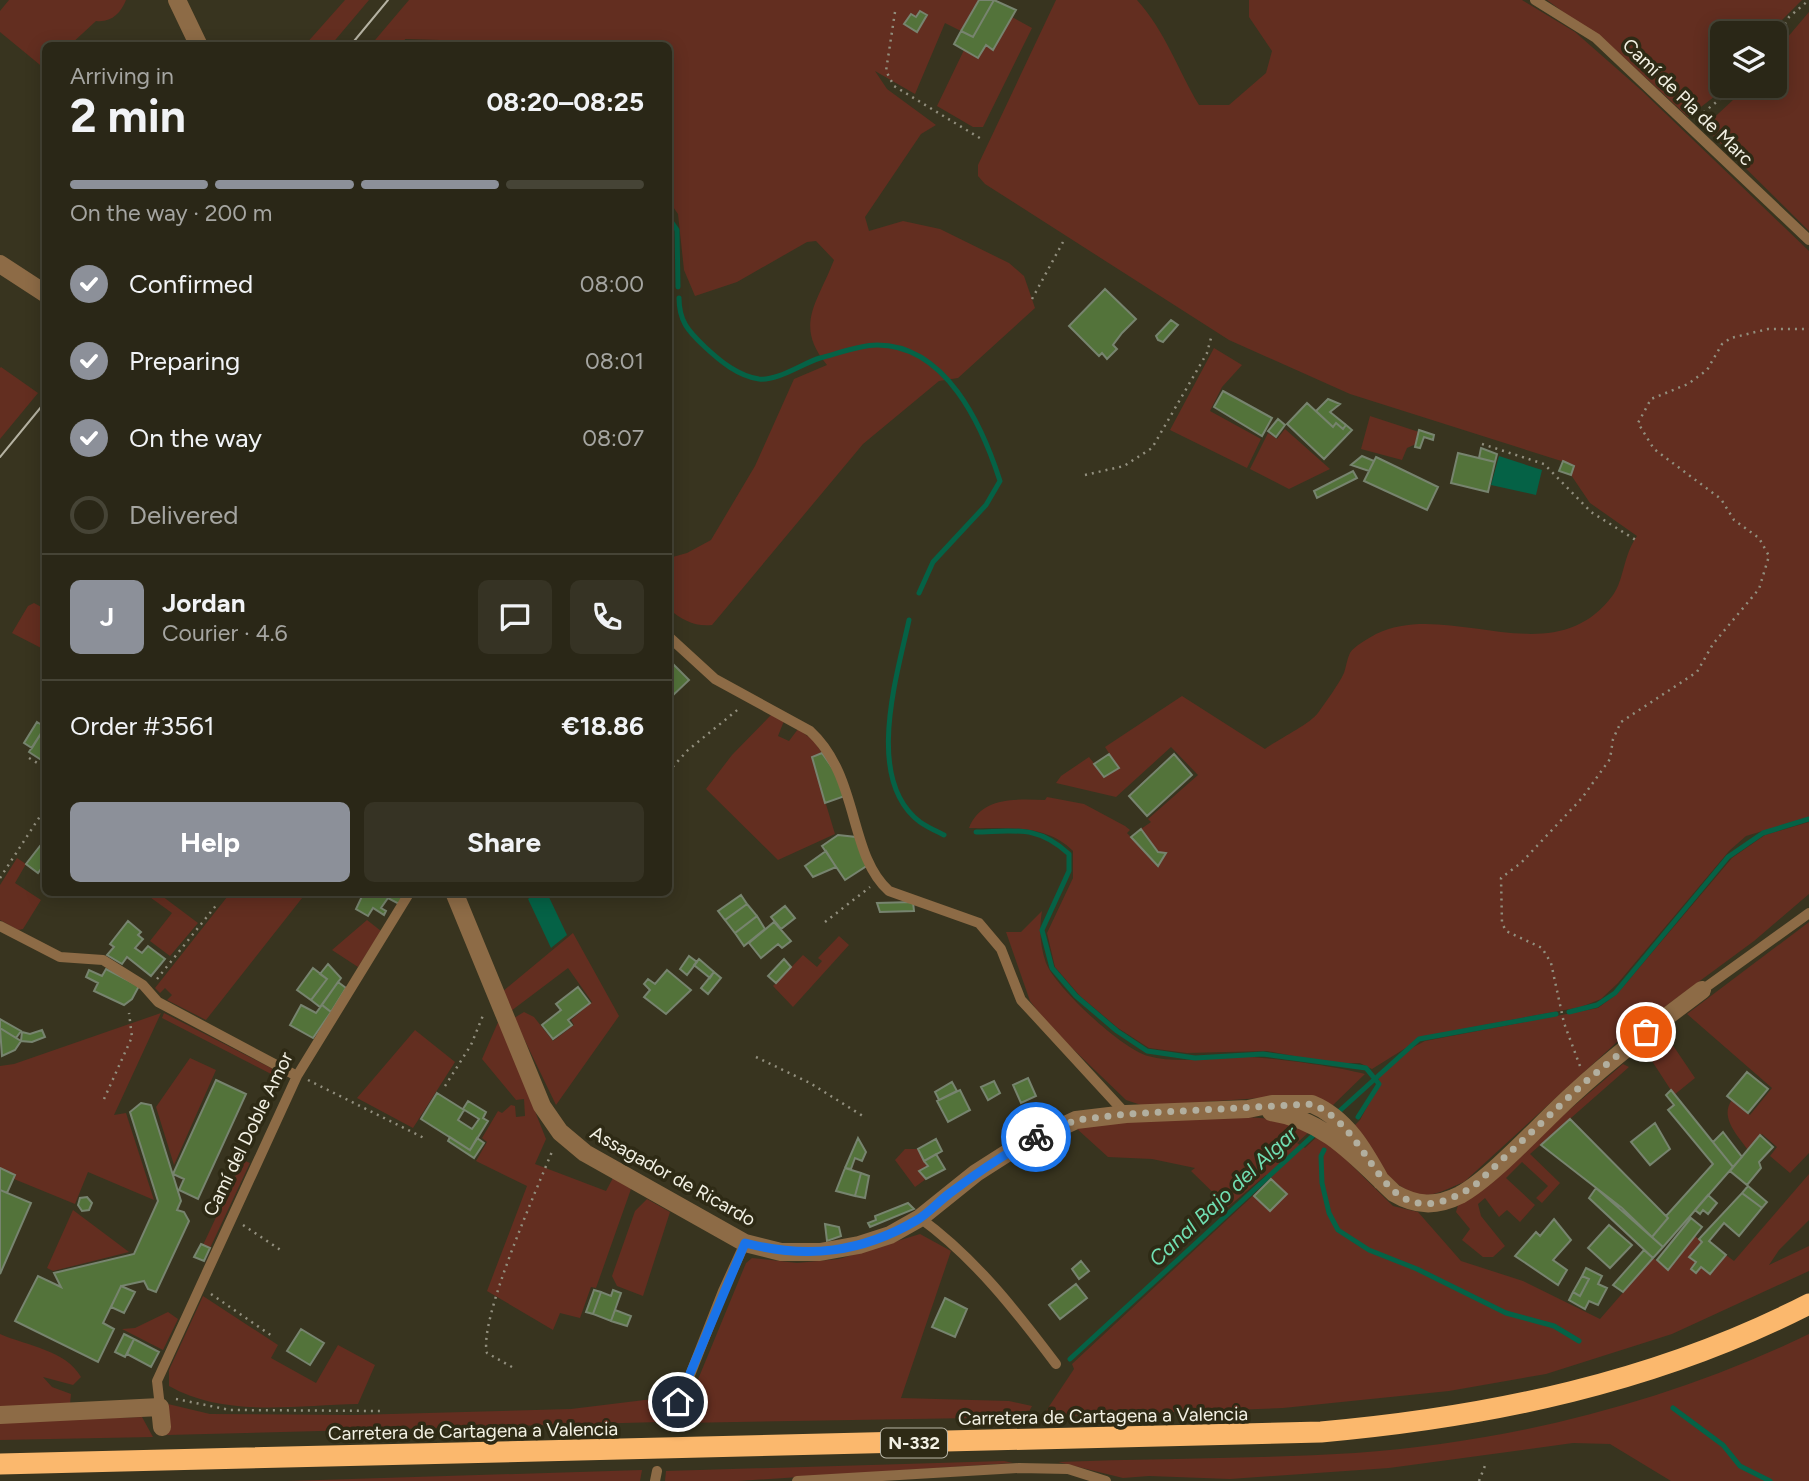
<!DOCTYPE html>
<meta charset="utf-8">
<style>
:root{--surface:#2a2717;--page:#363324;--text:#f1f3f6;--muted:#a5a5a1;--line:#464436;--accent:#8c9099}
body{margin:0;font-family:Figtree,sans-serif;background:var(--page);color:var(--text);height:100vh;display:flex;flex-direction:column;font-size:26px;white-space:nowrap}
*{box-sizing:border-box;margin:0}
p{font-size:23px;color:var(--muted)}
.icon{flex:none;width:38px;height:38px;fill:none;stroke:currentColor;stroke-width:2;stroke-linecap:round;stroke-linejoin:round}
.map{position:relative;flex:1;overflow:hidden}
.details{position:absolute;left:42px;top:42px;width:630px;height:854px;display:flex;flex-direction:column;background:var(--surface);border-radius:10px;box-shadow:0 4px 18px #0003,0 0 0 2px var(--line)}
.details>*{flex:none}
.controls{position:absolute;left:1710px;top:21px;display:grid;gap:14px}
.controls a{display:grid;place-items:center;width:77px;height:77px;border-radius:10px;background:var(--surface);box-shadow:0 4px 18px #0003,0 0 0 2px var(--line);font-size:35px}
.pin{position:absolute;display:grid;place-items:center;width:60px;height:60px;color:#fff;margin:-30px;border:4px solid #fff;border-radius:50%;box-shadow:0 2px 7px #0007}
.courier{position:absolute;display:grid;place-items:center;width:70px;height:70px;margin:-35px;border:5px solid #1a73e8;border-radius:50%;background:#fff;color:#222;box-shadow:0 2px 9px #0007}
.overview em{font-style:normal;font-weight:700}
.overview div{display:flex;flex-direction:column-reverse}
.overview{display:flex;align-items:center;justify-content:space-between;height:119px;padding:0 28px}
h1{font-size:46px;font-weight:700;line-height:52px}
.bar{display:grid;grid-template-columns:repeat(4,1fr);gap:10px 7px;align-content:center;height:84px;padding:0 28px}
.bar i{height:9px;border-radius:5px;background:var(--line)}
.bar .current{background:var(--accent)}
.bar p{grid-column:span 4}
.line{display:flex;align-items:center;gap:18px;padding:0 28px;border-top:2px solid var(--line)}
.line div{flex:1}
.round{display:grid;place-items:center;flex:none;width:74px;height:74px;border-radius:10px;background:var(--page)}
ol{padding:0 28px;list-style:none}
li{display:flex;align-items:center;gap:21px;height:77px}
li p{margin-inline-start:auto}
li .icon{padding:7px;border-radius:50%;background:var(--accent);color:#fff;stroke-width:4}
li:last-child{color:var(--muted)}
li i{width:38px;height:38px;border:4px solid var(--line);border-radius:50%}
.cta{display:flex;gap:14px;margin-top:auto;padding:14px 28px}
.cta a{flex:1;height:80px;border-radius:10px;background:var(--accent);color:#fff;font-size:28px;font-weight:700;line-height:80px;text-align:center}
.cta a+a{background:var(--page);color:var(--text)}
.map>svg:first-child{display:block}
.green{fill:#632e20}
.water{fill:#056246}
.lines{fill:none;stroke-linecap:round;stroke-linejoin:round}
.stream{stroke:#056246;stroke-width:5}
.building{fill:#53733a;stroke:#77846f;stroke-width:2}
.path{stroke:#928f7e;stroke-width:2.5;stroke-dasharray:2 5;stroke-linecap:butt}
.lane{stroke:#8d6b46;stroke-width:10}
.street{stroke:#8d6b46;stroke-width:18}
.highway{stroke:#fbb86d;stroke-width:21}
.tram{stroke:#b5b2a2;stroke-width:2}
.done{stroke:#b2af9f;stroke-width:7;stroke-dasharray:0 12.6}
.route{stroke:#1a73e8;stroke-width:9}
.labels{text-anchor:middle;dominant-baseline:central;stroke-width:7;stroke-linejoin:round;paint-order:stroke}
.shield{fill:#2e2a15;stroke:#b8b5a6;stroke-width:2}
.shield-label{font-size:18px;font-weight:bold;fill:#f3f1e4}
.street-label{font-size:19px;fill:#f3f1e4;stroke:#2e2a15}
.water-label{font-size:21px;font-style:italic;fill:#70deb2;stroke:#2e2a15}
</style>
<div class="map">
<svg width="1809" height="1481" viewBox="0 0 1809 1481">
<rect width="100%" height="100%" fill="#38341f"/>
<!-- green -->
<path class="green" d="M9,0H126C121,13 111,23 96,21L70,45L46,46L45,69L0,32V11Z
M345,0H369L331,45H305Z
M409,0H979L961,31L945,23L915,94L875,71L887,89L936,125L921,134L865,217L869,231L903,221L940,229L1009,263L1024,276L1035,308L958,378L939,381L863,444L712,625C695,627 682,620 669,609V558L687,553L711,540L755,466L794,379L827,365C794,325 817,304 834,260L816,241L807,242L737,282L695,296L684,270L678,214L669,201L668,46H464L440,40L405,39L404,45L370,46Z
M1056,0H1137C1165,31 1178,70 1199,105H1229L1266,73L1272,51L1249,17V0H1522L1575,32L1641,90L1809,251V817L1746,836L1729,851L1618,983L1601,999L1581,1007L1425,1036L1372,1069L1360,1063H1330L1267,1051L1187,1053L1149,1048L1118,1028L1080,996L1055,967L1047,933L1073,878V851C1045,823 1006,829 969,828C981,797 1015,799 1045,800L1047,797L1084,804L1125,826L1130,830L1127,833L1158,866L1166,853L1158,852L1141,829L1151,822L1148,819L1198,775L1171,747L1116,797L1056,783L1061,776L1089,757L1104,776L1118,767L1105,747L1182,696L1265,749C1277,740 1310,724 1318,713C1325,703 1339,684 1344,673C1346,667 1347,659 1350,653C1354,646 1369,638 1376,634C1450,598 1553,677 1613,595C1624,580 1623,556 1637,536L1590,503L1571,475L1574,465L1350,394L1229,340L985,184L978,176V165Z
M1547,0H1802L1781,21L1774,33H1722V86H1728L1688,117L1621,55Z
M1809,12V231L1704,127L1748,86H1774L1775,52Z
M1012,17L1032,28L983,127H973L937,106L964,50L986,45L993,49Z
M1214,348L1242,365L1222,387L1210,411L1261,439L1247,468L1170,430Z
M1,367L38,393L0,439V368Z
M1370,416L1419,432L1416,444L1407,448L1402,460L1361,449Z
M1285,429L1330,469L1289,489L1250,469L1268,433L1277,439Z
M34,603L45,609V650L12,633L28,606Z
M771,715L784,721L778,736L789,741L798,729L813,740L822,753L812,758L835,834L778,860L706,789L732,755Z
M1809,822V894L1754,941L1617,1042L1464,1182C1451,1187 1436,1196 1422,1195C1392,1192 1369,1150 1352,1128L1360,1120L1380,1083L1378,1078L1406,1051L1425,1041L1598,1008L1617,994L1732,858L1765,835Z
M17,858L26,864L15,883L41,900L23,929L18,930L0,920V885Z
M150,892L158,893L198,923L170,956L150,941L172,913L147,895Z
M231,892L306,893L206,1020L167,1000L172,995L165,988L160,993L155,988Z
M1042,911C1039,929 1040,946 1046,963C1056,988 1122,1049 1148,1056C1182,1065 1215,1056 1249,1057C1281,1059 1334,1066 1365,1074L1333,1105L1292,1096L1144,1106L1126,1100L1049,1026L1030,1001L1006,932H1021Z
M367,920L381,931L358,967L332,950Z
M1809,922V1153L1790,1173L1770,1156L1777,1147L1762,1134L1748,1150C1738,1136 1719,1117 1732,1100L1750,1115L1772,1088L1687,1014Z
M573,933L619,1016L556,1105L514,1018L524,1012L534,1017L553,1041L574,1025L571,1020L592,1002L568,968L511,1011L502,992Z
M839,936L849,945L793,1007L773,986L803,955L817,967L822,961L818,958Z
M161,1013L114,1115L126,1113L154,1200L88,1172L75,1204L14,1179L15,1175L0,1168V1066L14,1064Z
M164,1013L283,1074L281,1079L162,1018Z
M499,1020L546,1139L535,1164L606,1191L613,1178L631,1189L596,1288L591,1287L580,1318L560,1313L553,1330L487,1291L527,1186L476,1161L487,1142L482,1138L498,1111L502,1113L511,1105L515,1106L516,1117L525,1116L524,1099L516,1100L482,1059Z
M415,1030L455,1062L413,1128L357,1098Z
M1659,1034L1670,1041L1695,1078L1674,1095L1643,1047Z
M190,1058L216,1070L174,1165L156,1107Z
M1623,1064L1629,1067L1530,1154L1560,1183L1542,1203L1536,1198L1548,1186L1522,1162L1506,1178L1535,1205L1520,1222L1507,1210L1499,1217L1485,1198L1478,1204L1481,1216L1505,1246L1493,1257H1483L1462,1240L1470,1229L1456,1212L1458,1205Z
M1248,1117L1283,1120L1309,1132L1297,1143L1305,1148L1320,1134L1393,1206L1418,1212L1461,1261L1523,1281L1600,1319L1653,1258L1668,1269L1695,1236L1702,1242L1690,1257L1696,1262L1691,1268L1696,1273L1701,1267L1710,1274L1726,1255L1734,1261L1809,1174V1220L1779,1250L1769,1265L1809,1246V1271L1672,1334L1546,1374L1449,1391L1283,1408L1042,1417L1074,1369L1072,1364L1272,1178L1266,1175L1228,1207L1191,1171L1195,1168L1152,1159L1108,1157L1076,1128L1130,1121Z
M905,1149H918L928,1166L919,1171L926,1179L915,1187L895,1160Z
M243,1160L250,1163L210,1248L203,1245Z
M647,1199L670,1212L643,1296L617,1286L612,1276L635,1211Z
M73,1210L129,1252L53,1271L47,1268Z
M920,1234L951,1251L901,1398L1009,1401L1032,1406L1026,1417L680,1423L746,1263L752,1258L797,1263L839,1259Z
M203,1296L278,1345L271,1358L316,1383L338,1345L375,1365L358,1404C296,1405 225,1418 169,1386V1370Z
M168,1312L178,1319L163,1350L122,1329L135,1328Z
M0,1334C27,1346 66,1350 81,1377L73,1385L43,1377L52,1387L71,1394L70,1404L0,1408Z
M1809,1334V1481H1671L1610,1444L1573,1443L1389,1468L1230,1479L1149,1476L1123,1478L1058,1462C1157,1458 1256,1459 1355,1453C1511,1442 1669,1402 1809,1334Z
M669,1397L661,1422L167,1435L168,1404L210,1414L355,1415L571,1409Z
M142,1417L153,1437L0,1440V1422Z
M1004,1461L1013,1463L738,1481H665L666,1471Z
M642,1470L640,1481H287Z"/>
<!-- water -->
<path class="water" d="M1499,456L1542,470L1536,495L1491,485Z
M537,892L547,893L567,935L551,948L528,899Z"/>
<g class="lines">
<!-- stream -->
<path class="stream" d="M407,43L442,46
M668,217L677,230L678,287
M679,298C679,321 688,331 705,347C720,361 738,376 759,379C778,381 801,364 820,358C836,354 859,345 877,345C946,345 982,425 1000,481L986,505L933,562L919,593
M909,620C897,676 864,780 920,822C927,827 936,831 944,835
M976,832C1016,831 1038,825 1069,854V871L1042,930L1052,968L1076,996L1117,1031L1147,1051L1195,1058L1263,1054L1366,1068L1379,1084L1358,1117
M1569,1012L1597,1005L1615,993L1728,857L1763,833L1809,819
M1335,1115L1419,1039L1556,1014
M1324,1150L1321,1156L1322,1183L1329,1213L1338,1230L1369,1250L1417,1269L1506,1313L1554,1326L1579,1341
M1070,1359L1318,1131
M1673,1408L1723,1445L1740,1466L1770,1481"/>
</g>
<!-- building -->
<path class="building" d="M979,0H994L973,37L961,31Z
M994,0L1016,10L993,50L986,45L978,58L954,44L961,31L973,37Z
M920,11L927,15L917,32L904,24L911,14L916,17Z
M1105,289L1136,319L1122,333L1113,345L1117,349L1107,359L1102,353L1099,356L1069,326Z
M1171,320L1178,325L1163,342L1158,340L1156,336Z
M1223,391L1272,418L1262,436L1214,407Z
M1328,399L1340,404L1330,412L1346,425L1343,429L1336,423L1333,427L1316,411Z
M1307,403L1333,427L1336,423L1343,429L1346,425L1352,430L1324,459L1287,424Z
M1278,419L1285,425L1276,437L1268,431Z
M1419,430L1434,435L1433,440L1424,437L1420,448L1415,447Z
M1481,448L1497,454L1495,462L1479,458Z
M1458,453L1495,462L1488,492L1451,483Z
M1362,456L1374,461L1369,471L1351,465Z
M1376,457L1438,487L1427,510L1364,481Z
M1563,461L1574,466L1571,475L1559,471Z
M1353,471L1357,478L1317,498L1314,491Z
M668,659L689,680L668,700Z
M37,722L45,727L32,748L24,743Z
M45,727H46V763L29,752Z
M822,753L834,770L845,796L825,803L812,757Z
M1109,754L1119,768L1104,777L1094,764Z
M1174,754L1192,775L1147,816L1129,796Z
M1141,829L1158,852L1166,853L1158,866L1131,837Z
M838,835L856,837L868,865L845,880L822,846Z
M40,846L46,849V873L41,869L38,873L26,864Z
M826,851L836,867L813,877L805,866Z
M364,892H400L404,895L399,904L388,898L381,908L386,911L384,915L373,908L368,916L356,909Z
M741,895L747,904L725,920L718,911Z
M913,902L914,911L880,912L877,903Z
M747,904L757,916L735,933L725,920Z
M785,906L795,918L781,929L771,917Z
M757,916L765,929L744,946L735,933Z
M128,921L141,932L138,935L143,939L135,948L142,953L148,946L165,959L151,976L127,957L122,964L107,955L114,947L110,944Z
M774,922L791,941L782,948L778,944L761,958L749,943Z
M689,956L697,962L687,975L680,969Z
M699,959L714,972L710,978L694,965Z
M784,959L791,967L776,983L768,976Z
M328,964L341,978L320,1007L311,1000L327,979L320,974Z
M313,968L327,979L311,1000L297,990Z
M106,969L139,986L132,999L124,1005L94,991L98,983L86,977L89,970L102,976Z
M667,970L691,990L666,1014L644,997L650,990L644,984L648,979L655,984Z
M714,972L721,978L708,994L701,988Z
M338,982L346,988L331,1012L322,1005Z
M578,987L590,1003L568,1020L572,1025L553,1039L542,1025L561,1010L556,1004Z
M301,1005L316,1013L322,1005L331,1012L313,1038L290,1025Z
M0,1019L21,1031L16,1038L0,1028Z
M0,1028L21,1041L15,1050L2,1056Z
M42,1030L45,1037L32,1042L21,1041L22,1032L30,1034Z
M1747,1072L1768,1089L1748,1113L1727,1096Z
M1028,1078L1036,1096L1021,1103L1013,1085Z
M216,1080L246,1094L198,1199L179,1190L184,1179L173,1174Z
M994,1081L1000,1093L988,1100L981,1087Z
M952,1082L957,1091L939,1100L935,1092Z
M960,1090L970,1110L948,1122L937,1101Z
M1671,1090L1733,1167L1663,1247L1652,1237L1668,1218L1666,1216L1713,1164L1668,1110L1674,1105L1666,1095Z
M437,1093L464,1110L458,1120L472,1129L479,1119L463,1109L468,1101L486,1112L483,1118L488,1121L470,1150L421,1119Z
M141,1103L151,1105L181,1201L177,1210L184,1212L189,1221L156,1292L148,1289L144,1281L121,1286L103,1323L114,1329L98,1362L15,1321L38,1276L61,1287L54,1273L134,1254L158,1201L130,1112Z
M1570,1119L1668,1218L1652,1237L1622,1208L1541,1145Z
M1655,1123L1670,1149L1650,1165L1631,1142Z
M1723,1132L1742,1157L1733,1167L1713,1142Z
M1760,1135L1773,1147L1759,1162L1761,1168L1747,1185L1730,1171Z
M450,1137L470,1150L477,1138L484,1143L474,1158L448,1141Z
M858,1138L866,1152L862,1161L855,1158L851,1169L845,1168Z
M936,1139L942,1151L924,1161L918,1149Z
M936,1154L945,1169L926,1179L919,1171L928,1166L924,1161Z
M0,1168L15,1175L7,1193L0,1190Z
M845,1168L861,1173L855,1196L836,1191Z
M861,1173L869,1176L865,1198L855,1196Z
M1271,1179L1287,1194L1270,1211L1254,1196Z
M1748,1186L1767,1202L1762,1208L1742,1193Z
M1596,1188L1663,1247L1653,1258L1589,1198Z
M0,1190L31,1203L0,1274Z
M1742,1193L1762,1208L1739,1236L1724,1223L1709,1241L1726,1255L1710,1274L1701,1267L1696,1273L1691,1269L1696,1262L1689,1257L1702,1242L1699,1239Z
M1708,1195L1717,1203L1708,1214L1703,1210L1700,1214L1695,1210Z
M87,1197L92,1203L89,1210L82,1211L78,1205L80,1198Z
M908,1203L914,1209L870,1227L868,1223L876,1220L875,1216Z
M1691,1218L1702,1227L1668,1270L1657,1260Z
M1554,1219L1571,1240L1553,1260L1567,1270L1558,1285L1515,1256L1536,1232L1540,1236Z
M825,1224L839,1227L841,1236L827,1241Z
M1609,1225L1632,1245L1610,1268L1588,1248Z
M201,1244L210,1248L204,1261L194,1257Z
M1644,1250L1653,1258L1623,1292L1613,1285Z
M1081,1261L1089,1271L1079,1279L1072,1269Z
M1586,1268L1602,1276L1598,1284L1607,1288L1598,1305L1589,1301L1585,1309L1569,1300L1573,1292L1580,1296L1589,1279L1582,1276Z
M1582,1276L1589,1279L1580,1296L1573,1292Z
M1076,1284L1087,1298L1060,1319L1049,1305Z
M121,1286L135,1292L124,1313L111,1307Z
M594,1290L601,1292L593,1314L586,1312Z
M613,1290L621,1293L611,1321L593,1314L601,1292L611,1296Z
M945,1298L967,1309L955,1337L932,1327Z
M615,1310L631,1316L627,1326L611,1321Z
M301,1329L324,1343L310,1365L287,1351Z
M124,1334L134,1339L125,1357L115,1352Z
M134,1339L159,1352L151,1367L127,1354Z"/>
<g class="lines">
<!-- path -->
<path class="path" d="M895,12L886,71L894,86L983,140
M1774,42L1789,17L1809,0
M1698,117L1736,86
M1032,299L1063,242
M1482,444L1544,464L1591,512L1639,542
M1085,475L1124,466L1152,448L1207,353L1211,338
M29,758L46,768
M668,772L688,750L741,707
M0,878L46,807
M825,922L870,887
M157,979L218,903
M756,1057L810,1083L866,1118
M1580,1066L1564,1023L1551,963L1542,948L1506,931L1502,923L1501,878L1521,863L1582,798L1610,759L1613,739L1621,722L1697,672L1713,644L1759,589L1769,556L1759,538L1734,520L1721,499L1654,449L1638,423L1651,399L1688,384L1707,370L1722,344L1731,338L1768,329H1809
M308,1080L424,1138
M445,1086L471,1045L484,1013
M104,1099L132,1037L129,1013
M243,1225L282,1251
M211,1294L272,1336
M512,1367L487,1353C478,1320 538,1187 553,1149
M176,1399L230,1410L382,1411
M1479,1481L1486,1463"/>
<!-- lane -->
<path class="lane" d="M1535,0L1596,38L1809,240
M668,636L715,679L810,731C860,777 848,855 889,891L979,923L1001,949L1021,1000L1126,1114
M0,926L60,957L103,960L143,985L158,1002L297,1076
M1702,990L1809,913
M920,1218C975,1258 1016,1311 1056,1364
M160,1407L157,1381L297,1076L410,892
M670,1426L723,1291L745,1243
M655,1481L657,1471
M797,1481L1019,1468L1068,1469L1106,1481"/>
<!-- street -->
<path class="street" d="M177,0L199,46
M0,264L46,294
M454,892L542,1106L560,1132L585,1153L745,1243L781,1252H820L859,1245L890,1235L920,1218L976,1173L1012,1150L1076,1120L1126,1114L1248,1109L1272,1104H1312C1346,1118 1364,1150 1381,1181
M1271,1112C1325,1120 1356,1157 1394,1193C1416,1206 1436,1207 1460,1195C1493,1177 1542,1122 1572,1095C1613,1057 1658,1023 1702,990
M0,1415L160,1407L162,1427"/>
<!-- highway -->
<path class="highway" d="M0,1464L1321,1432C1490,1417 1657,1382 1809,1304"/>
<!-- tram -->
<path class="tram" d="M350,46L388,0
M0,457L46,401"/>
</g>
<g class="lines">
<!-- done -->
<path class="done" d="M1036,1137L1076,1120L1126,1114L1312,1104C1381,1133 1377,1247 1474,1186L1585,1082L1646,1032"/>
<!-- route -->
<path class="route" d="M678,1402L745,1243C807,1259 861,1253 917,1220C929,1213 939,1201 950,1193C978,1172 1006,1153 1036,1137"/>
</g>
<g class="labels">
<!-- shield labels -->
<rect class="shield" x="881" y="1428.5" width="66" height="29" rx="5"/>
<g class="shield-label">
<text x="914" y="1443">N-332</text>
</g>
<!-- street labels -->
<g class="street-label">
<text transform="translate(1688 102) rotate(44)">Camí de Pla de Marc</text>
<text transform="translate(248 1134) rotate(-64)">Camí del Doble Amor</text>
<text transform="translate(673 1176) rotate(29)">Assagador de Ricardo</text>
<text transform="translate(1103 1416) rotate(-1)">Carretera de Cartagena a Valencia</text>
<text transform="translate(473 1431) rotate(-1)">Carretera de Cartagena a Valencia</text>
</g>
<!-- water labels -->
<g class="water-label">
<text transform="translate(1223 1196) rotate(-43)">Canal Bajo del Algar</text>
</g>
</g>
</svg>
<div class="controls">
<a><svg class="icon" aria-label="layers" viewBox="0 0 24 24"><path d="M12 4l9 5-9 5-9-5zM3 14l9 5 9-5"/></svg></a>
</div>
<div class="pin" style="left:1646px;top:1032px;background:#ea580c"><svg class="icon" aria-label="bag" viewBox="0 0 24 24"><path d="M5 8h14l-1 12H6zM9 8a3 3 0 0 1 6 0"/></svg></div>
<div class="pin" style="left:678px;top:1402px;background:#1f2937"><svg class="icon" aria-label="home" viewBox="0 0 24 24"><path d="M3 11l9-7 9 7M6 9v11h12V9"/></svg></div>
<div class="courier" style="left:1036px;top:1137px"><svg class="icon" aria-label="bike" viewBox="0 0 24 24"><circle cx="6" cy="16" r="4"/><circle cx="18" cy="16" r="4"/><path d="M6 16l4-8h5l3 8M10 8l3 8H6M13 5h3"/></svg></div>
<section class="details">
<div class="overview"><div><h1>2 min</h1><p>Arriving in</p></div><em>08:20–08:25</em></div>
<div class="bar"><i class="current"></i><i class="current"></i><i class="current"></i><i></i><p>On the way · 200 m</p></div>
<ol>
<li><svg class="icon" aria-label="check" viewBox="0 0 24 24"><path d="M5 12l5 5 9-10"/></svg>Confirmed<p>08:00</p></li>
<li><svg class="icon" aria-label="check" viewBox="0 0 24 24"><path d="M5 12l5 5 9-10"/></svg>Preparing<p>08:01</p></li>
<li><svg class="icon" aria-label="check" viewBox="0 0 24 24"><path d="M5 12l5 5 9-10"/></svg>On the way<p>08:07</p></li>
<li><i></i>Delivered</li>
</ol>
<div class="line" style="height:126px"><b class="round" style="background:var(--accent);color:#fff">J</b><div><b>Jordan</b><p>Courier · 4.6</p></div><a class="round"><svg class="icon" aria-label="chat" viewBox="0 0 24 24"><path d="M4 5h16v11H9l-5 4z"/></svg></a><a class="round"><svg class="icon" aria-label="phone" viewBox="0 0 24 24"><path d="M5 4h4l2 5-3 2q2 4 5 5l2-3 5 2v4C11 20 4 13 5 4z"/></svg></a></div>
<div class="line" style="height:91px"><div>Order #3561</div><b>€18.86</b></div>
<div class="cta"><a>Help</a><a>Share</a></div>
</section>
</div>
